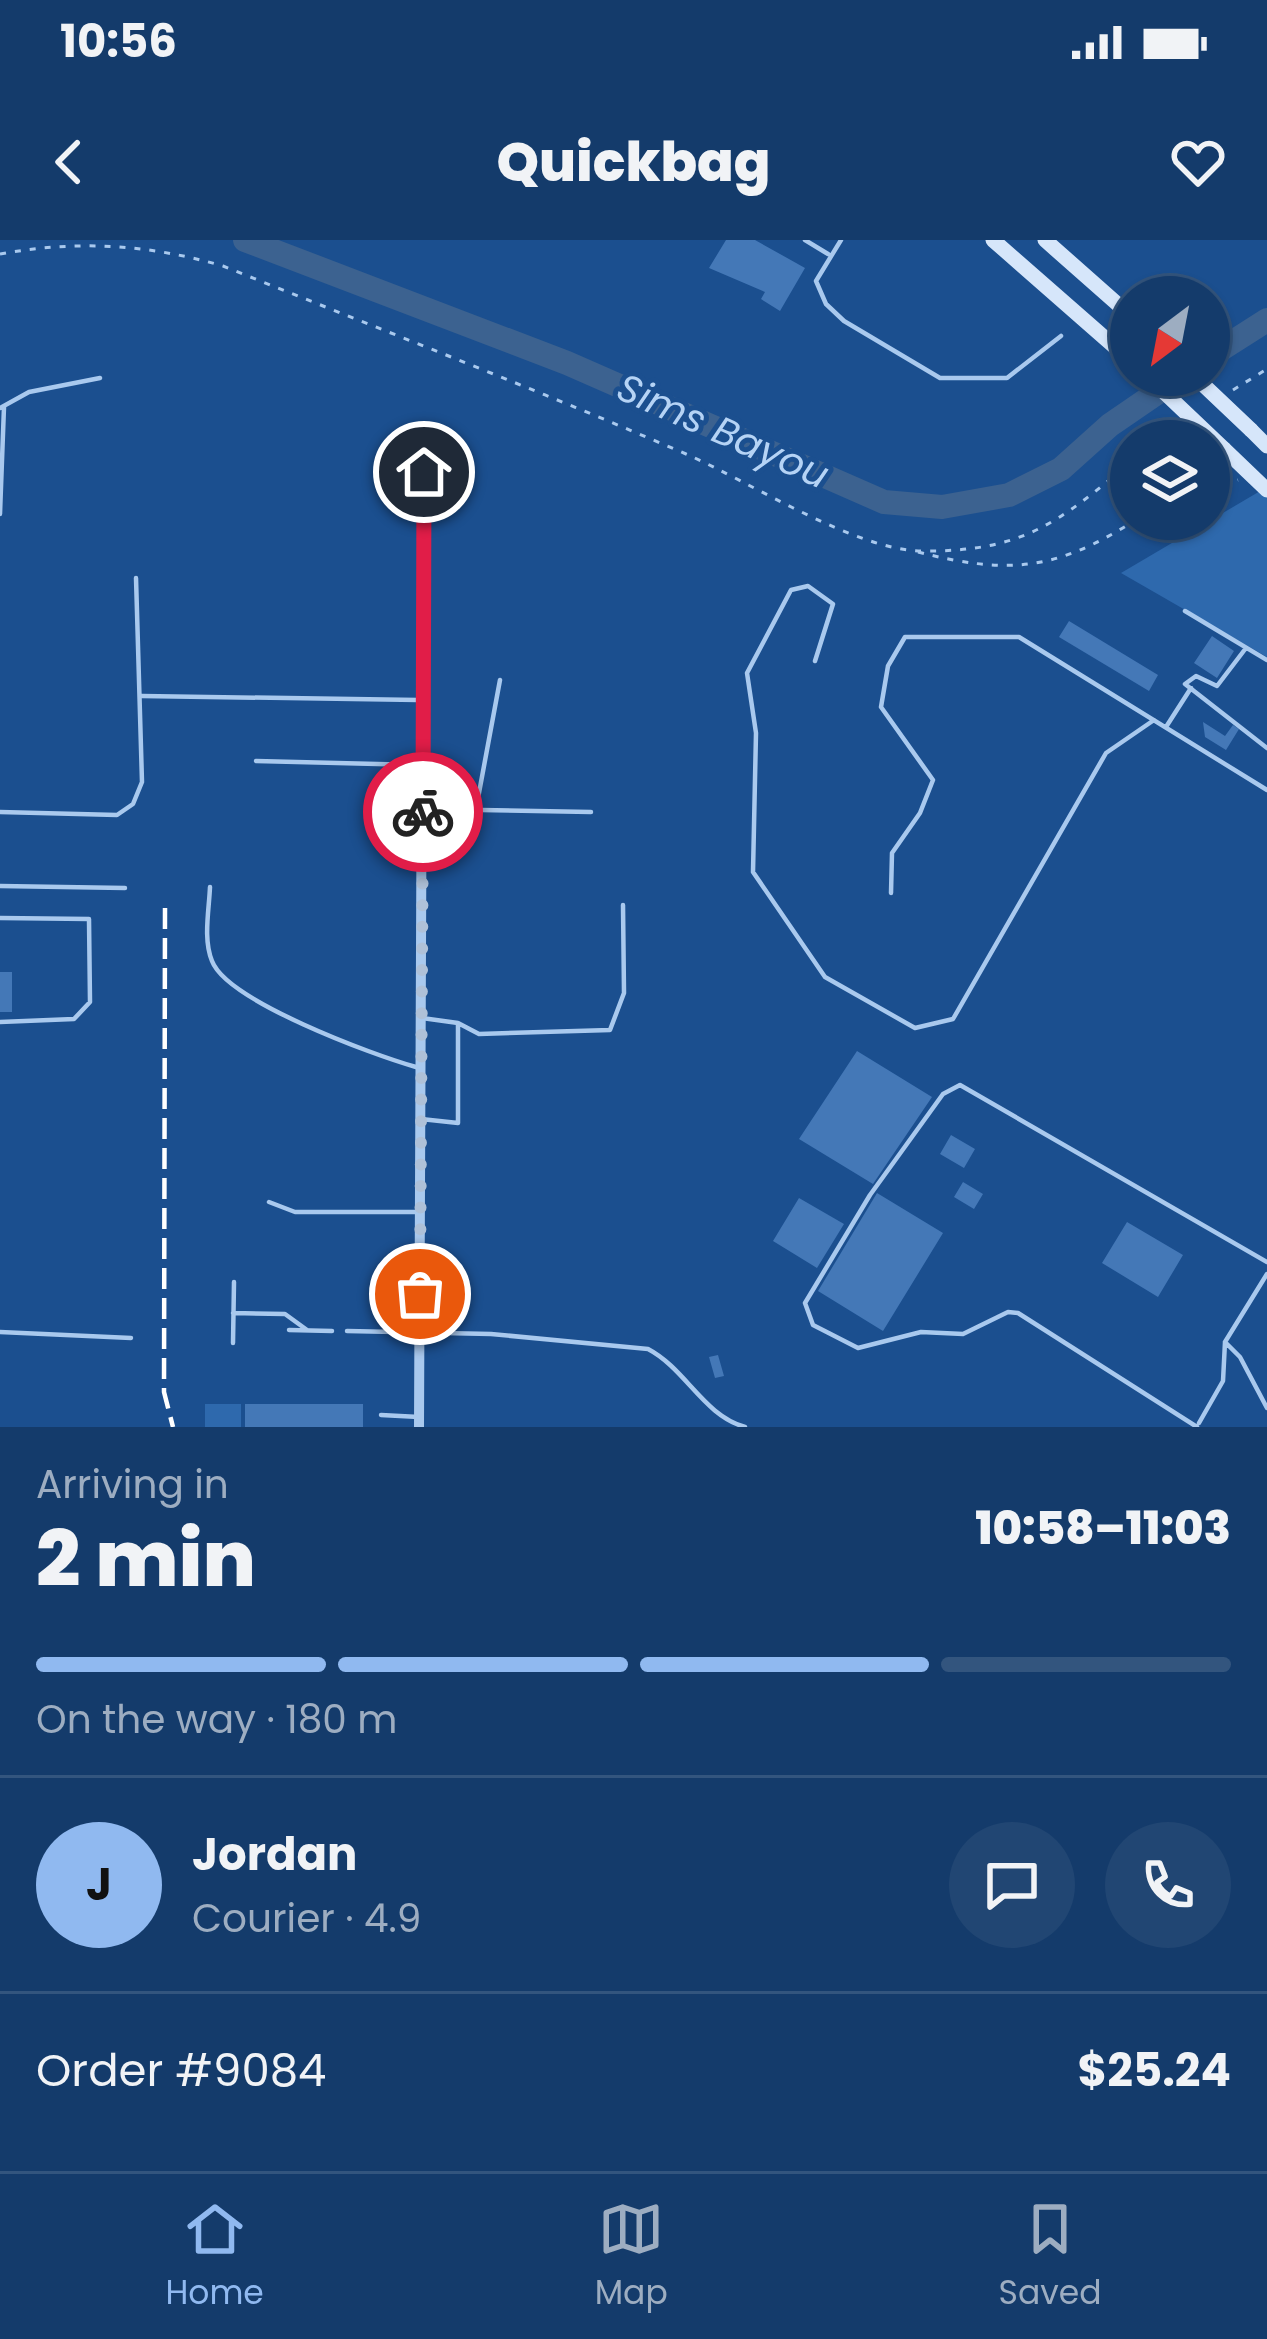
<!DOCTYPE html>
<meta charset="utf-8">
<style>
:root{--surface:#143b6b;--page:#214673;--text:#f1f3f6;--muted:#9dadc1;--line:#33557e;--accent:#90b9f0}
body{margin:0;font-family:Poppins,sans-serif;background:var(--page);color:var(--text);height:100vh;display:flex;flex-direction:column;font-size:45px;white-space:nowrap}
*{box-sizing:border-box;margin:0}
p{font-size:39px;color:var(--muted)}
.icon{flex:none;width:66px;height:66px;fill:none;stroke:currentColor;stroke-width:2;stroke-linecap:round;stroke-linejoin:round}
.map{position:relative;height:1187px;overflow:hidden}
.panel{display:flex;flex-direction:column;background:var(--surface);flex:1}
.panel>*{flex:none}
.needle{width:78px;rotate:212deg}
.tools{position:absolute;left:1110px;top:36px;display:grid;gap:24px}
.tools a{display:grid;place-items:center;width:120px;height:120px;border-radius:50%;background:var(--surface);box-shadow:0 3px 9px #0004,0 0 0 3px var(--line);font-size:60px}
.pin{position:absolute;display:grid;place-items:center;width:102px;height:102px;color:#fff;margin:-51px;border:6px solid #fff;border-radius:50%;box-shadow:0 3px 12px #0007}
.courier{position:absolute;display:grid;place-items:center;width:120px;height:120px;margin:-60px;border:9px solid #e11d48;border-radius:50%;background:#fff;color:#222;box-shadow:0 3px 15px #0007}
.headline em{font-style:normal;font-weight:800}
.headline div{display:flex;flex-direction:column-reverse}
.headline{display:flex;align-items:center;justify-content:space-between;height:204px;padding:0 36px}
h1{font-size:78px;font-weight:800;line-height:90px}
.bar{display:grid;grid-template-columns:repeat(4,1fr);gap:18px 12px;align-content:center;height:144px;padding:0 36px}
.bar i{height:15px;border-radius:9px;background:var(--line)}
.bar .selected{background:var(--accent)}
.bar p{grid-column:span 4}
.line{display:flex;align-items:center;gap:30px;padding:0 36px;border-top:3px solid var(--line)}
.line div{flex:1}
.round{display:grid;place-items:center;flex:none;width:126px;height:126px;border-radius:63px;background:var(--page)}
.status{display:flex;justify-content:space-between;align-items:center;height:84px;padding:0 60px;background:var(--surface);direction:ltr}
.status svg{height:33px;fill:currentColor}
header{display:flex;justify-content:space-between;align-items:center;height:156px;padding:0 36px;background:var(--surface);font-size:54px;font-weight:800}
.menu{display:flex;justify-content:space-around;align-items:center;height:168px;border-top:3px solid var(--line);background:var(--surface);font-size:33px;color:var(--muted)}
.menu a{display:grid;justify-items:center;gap:6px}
.menu .selected{color:var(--accent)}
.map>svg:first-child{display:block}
.green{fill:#2e69ad}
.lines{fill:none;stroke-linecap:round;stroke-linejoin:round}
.river{stroke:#3c6290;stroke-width:24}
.building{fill:#4478b7}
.path{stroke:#a9c9ee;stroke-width:3;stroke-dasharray:6 9;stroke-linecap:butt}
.lane{stroke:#a9c9ee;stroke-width:4.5}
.street{stroke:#a9c9ee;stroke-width:10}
.secondary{stroke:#d6e6fa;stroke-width:15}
.rail{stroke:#fff;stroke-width:4.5;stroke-dasharray:21 9;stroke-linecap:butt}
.secondary-bridge{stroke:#d6e6fa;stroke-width:15}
.done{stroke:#afc1d8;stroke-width:12;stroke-dasharray:0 21.6}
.route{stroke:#e11d48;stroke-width:15}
.labels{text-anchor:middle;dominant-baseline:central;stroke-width:10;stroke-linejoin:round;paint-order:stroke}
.water-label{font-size:39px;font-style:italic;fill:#b5d3f5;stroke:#1b4f8f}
</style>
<div class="status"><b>10:56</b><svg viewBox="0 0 49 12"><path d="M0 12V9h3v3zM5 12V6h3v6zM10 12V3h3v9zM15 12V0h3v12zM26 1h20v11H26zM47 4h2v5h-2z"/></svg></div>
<header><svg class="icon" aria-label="back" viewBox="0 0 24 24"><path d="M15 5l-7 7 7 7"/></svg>Quickbag<svg class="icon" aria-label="heart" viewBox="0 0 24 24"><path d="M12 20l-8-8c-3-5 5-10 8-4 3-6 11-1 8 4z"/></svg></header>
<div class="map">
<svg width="1267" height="1187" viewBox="0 0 1267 1187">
<rect width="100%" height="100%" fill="#1b4f8f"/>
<!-- green -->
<path class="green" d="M1267,247V417L1121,333Z
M205,1164H241V1187H205Z"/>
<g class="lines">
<!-- river -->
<path class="river" d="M245,0L567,123L884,262L942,267L1009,255L1061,229L1110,185L1183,135
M1209,117L1267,80"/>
</g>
<!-- building -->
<path class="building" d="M726,0H755L805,28L780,71L761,59L765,52L709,28Z
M1069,381L1158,435L1149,451L1059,397Z
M1212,396L1234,411L1217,438L1194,423Z
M1203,482L1225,496L1233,485L1239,489L1226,510L1205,497Z
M0,732H12V772H0Z
M857,811L932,857L873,944L799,899Z
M951,895L975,909L964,928L940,914Z
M963,942L983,954L974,969L954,957Z
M877,953L943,993L883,1091L818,1051Z
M799,958L844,984L817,1028L773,1001Z
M1127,982L1183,1015L1158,1057L1102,1023Z
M718,1115L724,1136L715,1138L709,1117Z
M245,1164H363V1187H245Z"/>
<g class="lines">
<!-- path -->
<path class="path" d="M0,14C78,0 147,4 223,26C377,88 533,148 686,214C750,242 855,310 921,311C1022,312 1057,284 1131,222
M1233,150L1267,129
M1156,201L1180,185
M1209,249L1238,240
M918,312C1008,335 1057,331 1137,279"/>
<!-- lane -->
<path class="lane" d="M805,0L828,14
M841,0L816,41L826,64L844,81L940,138H1007L1061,96
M0,168L29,152L100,138
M0,274L4,167
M1185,371L1267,420
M1246,408L1217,446L1196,436L1185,444L1267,508
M815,421L833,364L808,346L791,350L747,433L756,493L753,632L825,737L915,788L953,779L1106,513L1154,480
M142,456L418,460
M1166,487L1191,448
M256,521L418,525
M423,569L591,572
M476,569L500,440
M0,572L117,575L133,564L142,542L136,338
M0,646L125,648
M210,647C209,671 203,699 212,721C227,761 373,815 416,827
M891,653L892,613L920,573L933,540L881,467L888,426L905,397H1019L1267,550
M0,678L89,679L90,762L74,779L0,782
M458,783L479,794L610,790L624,753L623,665
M421,879L458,883V783L422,778
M269,962L295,972H420
M233,1073L285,1074L307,1090
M289,1090L332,1091
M347,1091L491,1094L648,1109C686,1129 703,1175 745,1187
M0,1092L131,1098
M1225,1102L1240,1117L1267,1168
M233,1103L234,1042
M381,1175L419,1177
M1199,1183L1223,1141L1225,1102L1267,1034
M1197,1187L1018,1073L1008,1072L963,1094L921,1092L858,1108L813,1085L805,1063L870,955L943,854L960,845L1267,1022"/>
<!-- street -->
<path class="street" d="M419,1187L423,232"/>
<!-- secondary -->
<path class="secondary" d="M993,0L1131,121
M1045,0L1131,76
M1251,190L1267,206
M1224,209L1267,250"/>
<!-- rail -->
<path class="rail" d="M165,668L164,1152L173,1187"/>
<!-- secondary-bridge -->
<path class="secondary-bridge" d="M1146,135L1224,209
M1193,135L1251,190"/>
</g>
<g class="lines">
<!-- done -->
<path class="done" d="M420,1054L423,572"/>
<!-- route -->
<path class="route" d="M423,572L424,232"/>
</g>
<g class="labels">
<!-- water labels -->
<g class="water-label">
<text transform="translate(723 191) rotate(24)">Sims Bayou</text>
</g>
</g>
</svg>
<div class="tools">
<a><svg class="needle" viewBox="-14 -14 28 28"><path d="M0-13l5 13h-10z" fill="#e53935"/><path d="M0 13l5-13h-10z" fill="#9dadc1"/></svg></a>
<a><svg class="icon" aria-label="layers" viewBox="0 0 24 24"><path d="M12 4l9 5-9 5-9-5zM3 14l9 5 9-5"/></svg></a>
</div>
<div class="pin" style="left:420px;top:1054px;background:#ea580c"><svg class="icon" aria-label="bag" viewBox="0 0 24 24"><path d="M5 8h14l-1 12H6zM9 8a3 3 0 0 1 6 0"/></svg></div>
<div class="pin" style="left:424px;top:232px;background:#1f2937"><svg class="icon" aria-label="home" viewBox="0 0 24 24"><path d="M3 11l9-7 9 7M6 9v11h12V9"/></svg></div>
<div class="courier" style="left:423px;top:572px"><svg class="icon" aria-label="bike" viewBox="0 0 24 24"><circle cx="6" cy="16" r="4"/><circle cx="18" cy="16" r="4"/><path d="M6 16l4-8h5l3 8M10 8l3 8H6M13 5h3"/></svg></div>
</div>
<section class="panel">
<div class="headline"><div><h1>2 min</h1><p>Arriving in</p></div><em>10:58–11:03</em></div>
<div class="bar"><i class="selected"></i><i class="selected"></i><i class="selected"></i><i></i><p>On the way · 180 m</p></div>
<div class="line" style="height:216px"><b class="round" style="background:var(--accent);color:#111">J</b><div><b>Jordan</b><p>Courier · 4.9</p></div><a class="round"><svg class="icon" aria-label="chat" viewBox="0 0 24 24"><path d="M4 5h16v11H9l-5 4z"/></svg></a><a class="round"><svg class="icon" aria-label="phone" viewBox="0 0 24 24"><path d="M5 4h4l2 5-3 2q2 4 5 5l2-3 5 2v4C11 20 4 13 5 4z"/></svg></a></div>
<div class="line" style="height:156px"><div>Order #9084</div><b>$25.24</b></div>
</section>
<nav class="menu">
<a class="selected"><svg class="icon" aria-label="home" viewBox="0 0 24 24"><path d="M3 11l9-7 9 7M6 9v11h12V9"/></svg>Home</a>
<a><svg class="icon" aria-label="map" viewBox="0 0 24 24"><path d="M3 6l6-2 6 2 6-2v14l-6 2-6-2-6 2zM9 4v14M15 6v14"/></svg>Map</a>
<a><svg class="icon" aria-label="saved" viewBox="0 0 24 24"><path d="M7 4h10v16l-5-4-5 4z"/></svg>Saved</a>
</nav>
